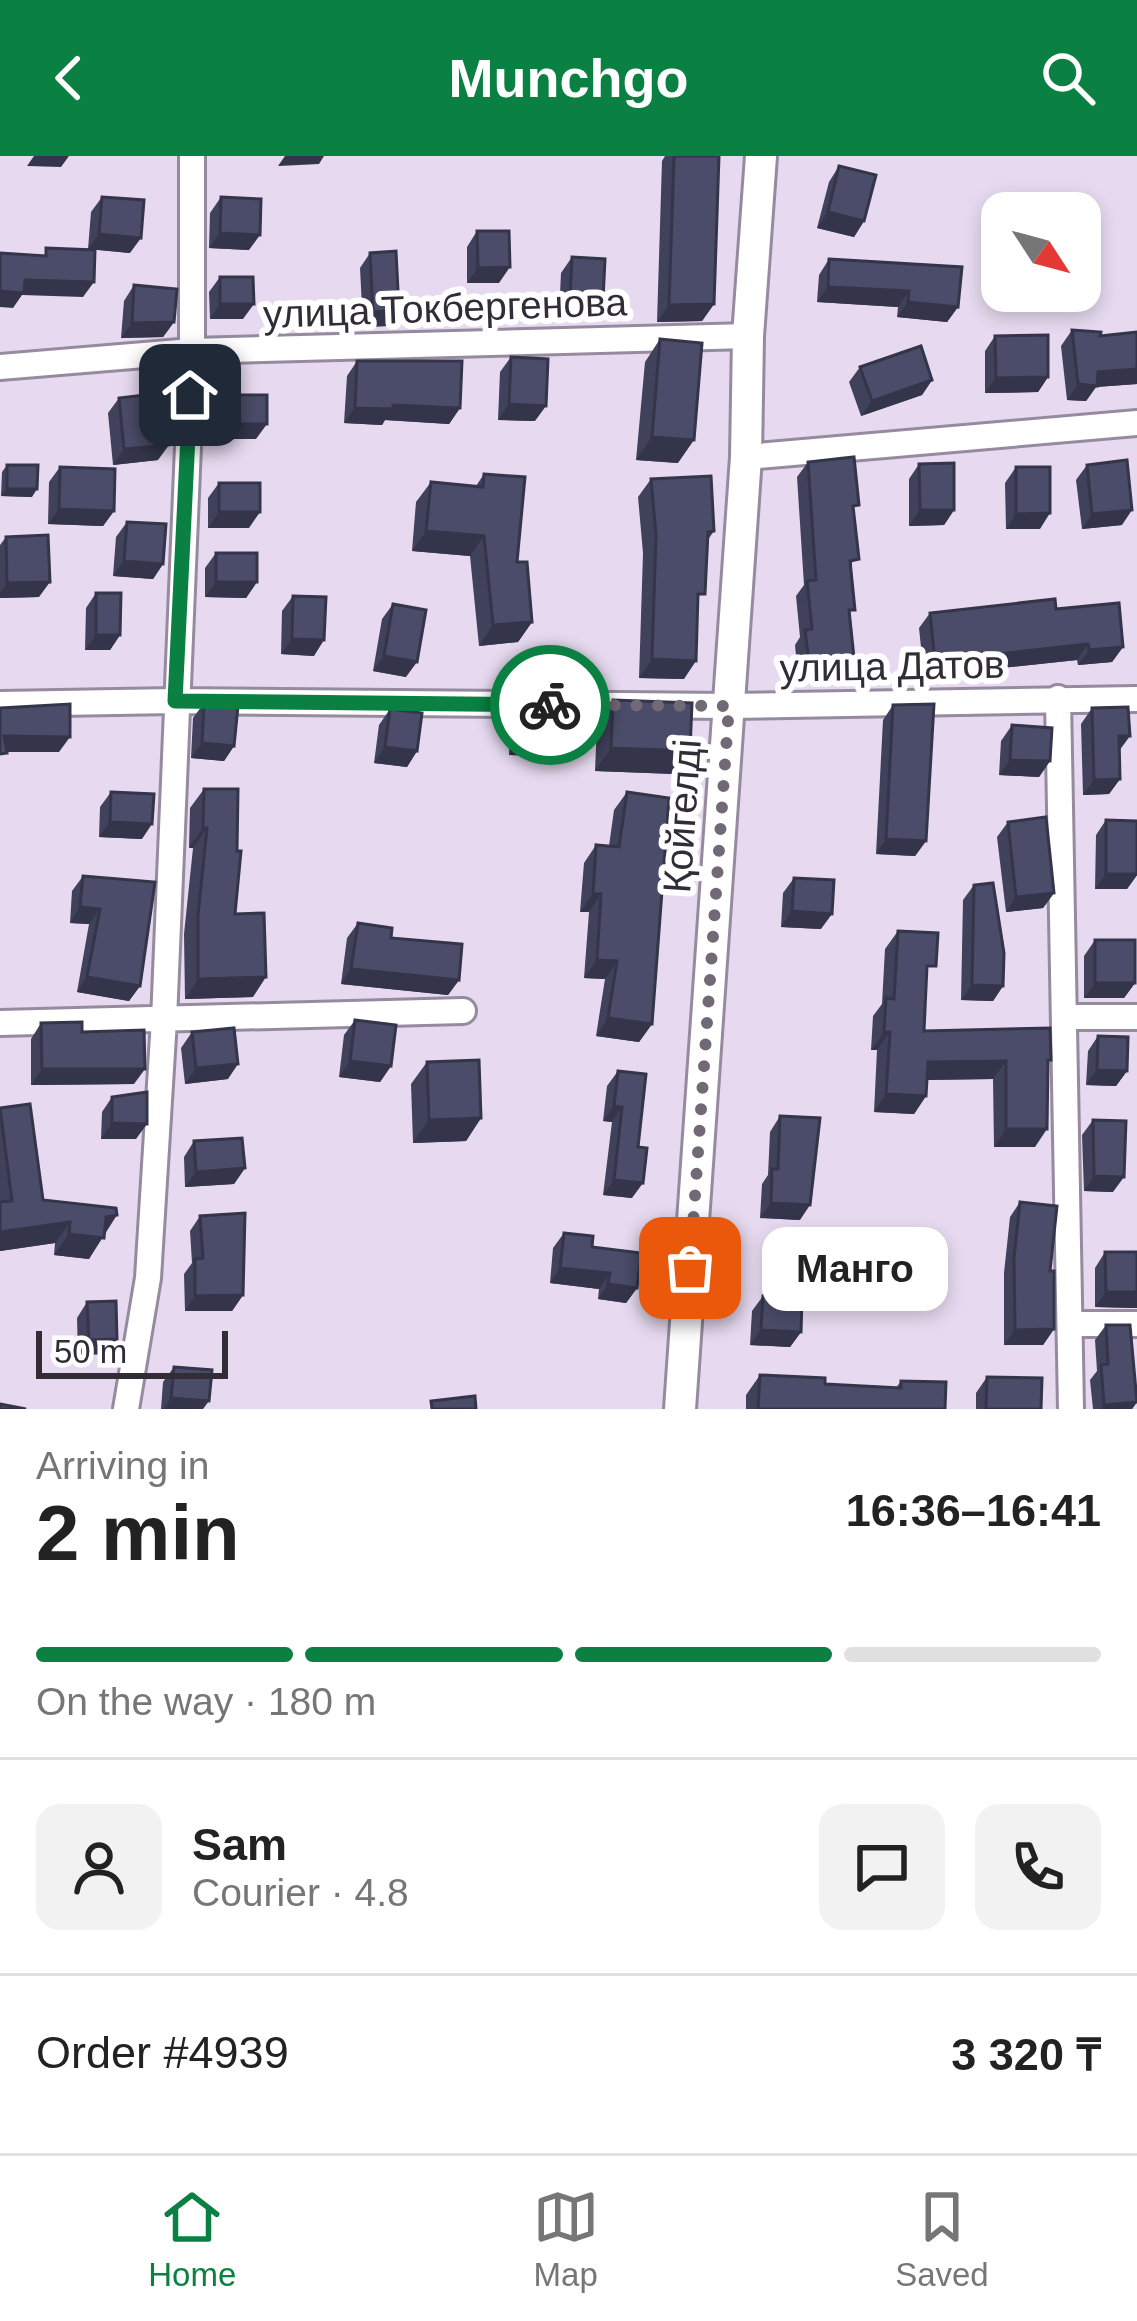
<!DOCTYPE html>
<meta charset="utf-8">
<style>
:root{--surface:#fff;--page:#f2f2f2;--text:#222;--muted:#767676;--line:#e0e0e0;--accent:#0b8043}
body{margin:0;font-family:Helvetica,sans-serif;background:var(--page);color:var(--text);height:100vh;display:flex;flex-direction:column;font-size:45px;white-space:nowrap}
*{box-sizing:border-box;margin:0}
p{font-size:39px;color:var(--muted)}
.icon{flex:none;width:66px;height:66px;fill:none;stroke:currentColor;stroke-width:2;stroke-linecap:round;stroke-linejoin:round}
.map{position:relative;height:1253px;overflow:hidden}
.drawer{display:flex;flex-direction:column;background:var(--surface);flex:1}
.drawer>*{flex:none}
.needle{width:78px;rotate:126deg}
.buttons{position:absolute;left:981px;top:36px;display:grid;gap:24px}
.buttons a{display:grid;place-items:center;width:120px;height:120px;border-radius:24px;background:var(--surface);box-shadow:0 6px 18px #0003;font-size:60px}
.scale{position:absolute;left:36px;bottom:30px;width:192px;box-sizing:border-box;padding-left:12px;border:6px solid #312c35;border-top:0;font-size:33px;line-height:42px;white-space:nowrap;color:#312c35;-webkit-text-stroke:9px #fff;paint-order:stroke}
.pin{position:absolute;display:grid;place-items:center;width:102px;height:102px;color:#fff;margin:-51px;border-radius:24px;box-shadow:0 6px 18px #0006}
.courier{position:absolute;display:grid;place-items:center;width:120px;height:120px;margin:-60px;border:9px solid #0b8043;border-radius:50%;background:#fff;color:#222;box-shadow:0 3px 15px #0007}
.bubble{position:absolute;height:84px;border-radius:24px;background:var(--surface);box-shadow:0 6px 18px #0003;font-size:39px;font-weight:600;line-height:84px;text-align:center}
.summary em{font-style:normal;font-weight:600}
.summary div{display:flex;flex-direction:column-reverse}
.summary{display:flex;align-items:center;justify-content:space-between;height:204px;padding:0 36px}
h1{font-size:78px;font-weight:600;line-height:90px}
.bar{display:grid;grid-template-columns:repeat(4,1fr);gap:18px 12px;align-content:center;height:144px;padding:0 36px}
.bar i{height:15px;border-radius:9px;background:var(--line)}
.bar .current{background:var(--accent)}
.bar p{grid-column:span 4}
.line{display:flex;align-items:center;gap:30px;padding:0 36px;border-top:3px solid var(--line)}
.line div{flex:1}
.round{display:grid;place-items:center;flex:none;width:126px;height:126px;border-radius:24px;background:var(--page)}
header{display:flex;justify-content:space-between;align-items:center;height:156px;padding:0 36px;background:var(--accent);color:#fff;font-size:54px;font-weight:600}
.menu{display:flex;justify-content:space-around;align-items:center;height:168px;border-top:3px solid var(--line);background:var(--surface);font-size:33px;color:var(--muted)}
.menu a{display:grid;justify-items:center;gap:6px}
.menu .current{color:var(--accent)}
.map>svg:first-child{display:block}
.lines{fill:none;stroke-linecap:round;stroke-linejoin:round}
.minor-casing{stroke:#968a9e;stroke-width:30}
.tertiary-casing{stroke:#968a9e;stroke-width:36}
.minor{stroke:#fff;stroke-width:24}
.tertiary{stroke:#fff;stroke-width:30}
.wall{fill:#40415a}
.shaded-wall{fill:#34354a}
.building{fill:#4b4c69;stroke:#34354a;stroke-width:3}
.done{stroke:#716976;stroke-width:12;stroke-dasharray:0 21.6}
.route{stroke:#0b8043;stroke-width:15}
.labels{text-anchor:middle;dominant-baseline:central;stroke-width:12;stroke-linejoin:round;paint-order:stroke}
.street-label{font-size:39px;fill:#312c35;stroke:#fff}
</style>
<header><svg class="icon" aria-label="back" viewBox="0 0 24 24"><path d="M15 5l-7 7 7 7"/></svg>Munchgo<svg class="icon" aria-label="search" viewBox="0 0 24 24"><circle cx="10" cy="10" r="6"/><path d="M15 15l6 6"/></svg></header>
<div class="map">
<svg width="1137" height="1253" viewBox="0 0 1137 1253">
<rect width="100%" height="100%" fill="#e7daf0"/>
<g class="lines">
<defs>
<path id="minor" d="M0,211L192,195L748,180
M746,301L1137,267
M1058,542L1071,1253
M0,548L175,545L729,550L1137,543
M1065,861H1137
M0,867L463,855
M1070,1168H1137
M126,1253L148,1122L164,864L192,195V0"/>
<path id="tertiary" d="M680,1253L746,301L748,180L761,0"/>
</defs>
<!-- minor casing -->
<use href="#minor" class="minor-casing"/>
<!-- tertiary casing -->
<use href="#tertiary" class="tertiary-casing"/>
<!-- minor -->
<use href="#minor" class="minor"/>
<!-- tertiary -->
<use href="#tertiary" class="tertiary"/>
</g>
<!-- wall -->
<path class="wall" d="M665,0H719L714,148L702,165L657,166L662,5Z
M839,10L864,65L854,81L817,72L829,26Z
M102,41L130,97L88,93L91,56Z
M221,41L249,94L209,92L210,57Z
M477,75L499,127H467V91Z
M370,97L388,170L363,171L360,112Z
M572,101L603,144L592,159L559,158L561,117Z
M829,103L958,151L947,166L897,161L898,151L817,146L819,119Z
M220,121L243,163H210L209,136Z
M134,129L174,166L163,181L121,182L124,145Z
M1072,174L1100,180L1137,176V228L1096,231L1086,245L1067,244L1061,190Z
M995,180L1048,221L1038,236L985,237V195Z
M660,183L678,307L636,304L645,206Z
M511,201L535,265L498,264L500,216Z
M357,205L460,252L449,268L385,264L382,269L344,267L347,220Z
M860,211L932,224L922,239L861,260L849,226Z
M225,239L256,283H214L215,254Z
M119,242L158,304L113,309L108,257Z
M808,306L854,356L850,461L844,518L798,522L795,489L800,481L796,440L804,429L797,321Z
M919,308L954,354L944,369L909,370V323Z
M7,309L32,341L1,340L2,316Z
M1087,309L1122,369L1082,373L1076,324Z
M60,311L114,355L103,370L48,368L49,326Z
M1016,311L1040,373H1006L1005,327Z
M484,318L517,406L532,466L518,486L479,490L470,400L412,395L416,346L431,326L476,330Z
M651,323L714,375L707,385L698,448L684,523L639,522L643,397L638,341Z
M219,327L249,372H208V342Z
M127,366L163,408L153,423L113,420L116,381Z
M6,381L39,441L0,442V389Z
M216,397L257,426L246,442L205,441V412Z
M96,437L120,479L110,494H85L86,452Z
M293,440L314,500L281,498L282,455Z
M393,448L406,521L373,515L382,463Z
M1056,453L1123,491L1112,506L1078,509L1077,504L924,520L919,472L930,457Z
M613,544L690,595L675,618L595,615L597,566Z
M204,547L234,590L224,605L191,602L193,562Z
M893,549L926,685L915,700L876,698L883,564Z
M1092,552L1119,595L1120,623L1109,638L1083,639L1081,568Z
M390,553L417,595L407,611L374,607L379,569Z
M521,553L558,585L547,600L509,599L510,569Z
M1012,569L1050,605L1039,621L999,619L1001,585Z
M204,633L235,758L253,841L185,843L184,778L193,692H189L190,652Z
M111,636L142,683L99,681L100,651Z
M627,636L652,868L639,886L596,880L605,823L584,822L589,756H580L584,707L596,689L609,690L614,654Z
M1106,664L1137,665V719L1127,733H1095L1096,679Z
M1008,666L1054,737L1043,752L1006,756L997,681Z
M83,720L140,830L129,845L77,836L89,768L70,767L72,735Z
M794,722L821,773L781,771L783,737Z
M974,729L1003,830L993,845L961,844L963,744Z
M358,767L391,782L459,824L448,839L341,828L347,782Z
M898,775L926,824L924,875L1048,909L1035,991H994L993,923L927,924L926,940L914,958L874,956L877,894H871L873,860L882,848L885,793Z
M1095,784L1135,827L1124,842H1084V800Z
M355,864L391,910L380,926L339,921L344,879Z
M41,867L82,876L134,928L31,929V883Z
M192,876L228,923L185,928L181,892Z
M1098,880L1127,915L1116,930L1086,929L1088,895Z
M427,906L481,962L466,985L413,987L411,928Z
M618,915L632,1042L603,1039L612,966L603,965L607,930Z
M112,941L136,983H101L102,956Z
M0,952L43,1044L104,1077L89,1103L54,1099L55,1087L0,1095Z
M780,960L800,1064L760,1062L762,1028L768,1019L770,976Z
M1093,964L1113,1036L1084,1035L1082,979Z
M194,985L245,1012L234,1028L185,1031L184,1001Z
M1020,1046L1050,1115L1054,1173L1043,1189H1004V1117L1010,1061Z
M200,1060L243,1139L232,1155H185L184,1118L192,1107L190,1075Z
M564,1077L637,1132L626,1147L598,1143L599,1133L550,1127L553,1092Z
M885,1094L912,1146L872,1143L874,1109Z
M1105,1096H1137V1152L1095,1151V1112Z
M763,1140L801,1176L790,1191L750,1189L752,1155Z
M87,1146L117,1183L106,1198L78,1199L77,1162Z
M1106,1169L1137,1246L1132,1253H1093L1090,1224L1097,1215L1095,1184Z
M174,1211L203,1253H161L163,1226Z
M760,1219L825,1228L896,1232L901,1225L945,1253H746V1239Z
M987,1221L1041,1253H976V1237Z"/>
<!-- shaded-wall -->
<path class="shaded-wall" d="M34,0H69L61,11L27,10Z
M285,0H324L319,8L278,10Z
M828,56L864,65L854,81L817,72Z
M220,77L260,79L249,94L209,92Z
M99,78L141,82L130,97L88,93Z
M510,111L499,127H467L478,112Z
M25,124L94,126L83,141L22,139L13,152L0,151V135Z
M828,131L909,135L898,151L817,146Z
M570,142L603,144L592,159L559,158Z
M908,146L958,151L947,166L897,161Z
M220,148H254L243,163H210Z
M714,148L702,165L657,166L669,149Z
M399,154L388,170L363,171L373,156Z
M174,166L163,181L121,182L132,167Z
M1137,213V228L1096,231L1086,245L1067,244L1078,228L1098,216Z
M1048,221L1038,236L985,237L996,222Z
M932,224L922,239L861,260L872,245Z
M509,248L546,250L535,265L498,264Z
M393,249L460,252L449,268L385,264L382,269L344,267L355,252Z
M225,268H267L256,283H214Z
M652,281L694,284L678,307L636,304Z
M169,289L158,304L113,309L124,293Z
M7,333H37L32,341L1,340Z
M59,353L114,355L103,370L48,368Z
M920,354H954L944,369L909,370Z
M1132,354L1122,369L1082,373L1092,358Z
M219,356H260L249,372H208Z
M1050,357L1040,373H1006L1016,358Z
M426,375L484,380L470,400L412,395Z
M124,405L163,408L153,423L113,420Z
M50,426L39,441L0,442V437L7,427Z
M216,426H257L246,442L205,441Z
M532,466L518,486L479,490L493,469Z
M96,479H120L110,494H85Z
M292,483L324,484L314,500L281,498Z
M1088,488L1077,504L924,520L935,505Z
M1123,491L1112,506L1078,509L1089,494Z
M384,500L417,506L406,521L373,515Z
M854,502L844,518L798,522L809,507Z
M652,503L696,505L684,523L639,522Z
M4,580L70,581L59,596H0Z
M1119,580H1130L1119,595Z
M520,584L558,585L547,600L509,599Z
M202,587L234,590L224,605L191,602Z
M385,591L417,595L407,611L374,607Z
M611,592L690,595L675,618L595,615Z
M1010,604L1050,605L1039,621L999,619Z
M1120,623L1109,638L1083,639L1094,624Z
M110,666L152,668L142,683L99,681Z
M203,672H207L193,692H189Z
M886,683L926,685L915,700L876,698Z
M1106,718H1137V719L1127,733H1095Z
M1054,737L1043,752L1006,756L1016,741Z
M593,738H601L589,756H580Z
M80,751L100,753L89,768L70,767Z
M792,755L832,758L821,773L781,771Z
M597,804L617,805L605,823L584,822Z
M351,813L459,824L448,839L341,828Z
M87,821L140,830L129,845L77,836Z
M266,821L253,841L185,843L198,823Z
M1095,827H1135L1124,842H1084Z
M972,829L1003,830L993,845L961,844Z
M608,862L652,868L639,886L596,880Z
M884,876H890L877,894H871Z
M350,905L391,910L380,926L339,921Z
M1006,905L993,923L916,924L928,906Z
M238,908L228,923L185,928L196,912Z
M42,913H145L134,928L31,929Z
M1097,914L1127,915L1116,930L1086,929Z
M886,938L926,940L914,958L874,956Z
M614,950L622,951L612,966L603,965Z
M481,962L466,985L413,987L429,964Z
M112,967L147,968L136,983H101Z
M1006,973H1047L1035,991H994Z
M245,1012L234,1028L185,1031L196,1016Z
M1094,1020L1124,1021L1113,1036L1084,1035Z
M614,1024L643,1027L632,1042L603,1039Z
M771,1047L810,1049L800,1064L760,1062Z
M117,1059L89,1103L54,1099L69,1078L106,1061Z
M70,1066L55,1087L0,1095V1076Z
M560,1112L610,1117L599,1133L550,1127Z
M608,1128L637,1132L626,1147L598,1143Z
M883,1128L923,1130L912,1146L872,1143Z
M1106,1136H1137V1152L1095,1151Z
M243,1139L232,1155H185L195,1140Z
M1054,1173L1043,1189H1004L1015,1174Z
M761,1174L801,1176L790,1191L750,1189Z
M117,1183L106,1198L78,1199L89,1184Z
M171,1242L209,1245L203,1253H164Z
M1137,1246L1132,1253H1101L1104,1249Z"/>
<!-- building -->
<path class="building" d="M674,0H719L714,148L669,149Z
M839,10L876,19L864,65L828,56Z
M102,41L144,44L141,82L99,78Z
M221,41L261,43L260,79L220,77Z
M477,75H509L510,111L478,112Z
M46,92L95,94L94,126L25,124L24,137L0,135V97L46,100Z
M396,95L399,154L373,156L370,97Z
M572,101L605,103L603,144L570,142Z
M829,103L962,111L958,151L908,146L909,135L828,131Z
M220,121H253L254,148H220Z
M134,129L177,133L174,166L132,167Z
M1072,174L1101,176L1100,180L1137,176V213L1098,216L1097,230L1078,228Z
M1048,179V221L996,222L995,180Z
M660,183L702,187L694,284L652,281Z
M921,190L932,224L872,245L860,211Z
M511,201L548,203L546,250L509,248Z
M357,205H462L460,252L393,249V253L355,252Z
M163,237L169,289L124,293L119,242Z
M225,239H267V268H225Z
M854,301L859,349L853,350L859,403L850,405L855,454H849L854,502L809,507L805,474L812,473L807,425L816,424L808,306Z
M1127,304L1132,354L1092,358L1087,309Z
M954,307V354H920L919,308Z
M7,309H38L37,333H7Z
M60,311L115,313L114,355L59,353Z
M1016,311H1050V357L1016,358Z
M484,318L525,321L517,406H527L532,466L493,469L484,380L426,375L431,326L483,331Z
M711,320L714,375L708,376L705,438H698L696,505L652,503L656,379L651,323Z
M219,327H260V356H219Z
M127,366L166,368L163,408L124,405Z
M48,379L50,426L7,427L6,381Z
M216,397H257V426H216Z
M96,437H121L120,479H96Z
M293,440L326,441L324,484L292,483Z
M1055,443L1056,453L1119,447L1123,491L1089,494L1088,488L935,505L930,457Z
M393,448L426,454L417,506L384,500Z
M613,544L692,547L690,595L611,592Z
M204,547L238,550L234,590L202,587Z
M70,548V581L4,580L7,597L0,598V552Z
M934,548L926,685L886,683L893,549Z
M1128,551L1130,580H1119L1120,623L1094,624L1092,552Z
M390,553L422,557L417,595L385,591Z
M521,553L559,554L558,585L520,584Z
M1012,569L1052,572L1050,605L1010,604Z
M204,633H238L237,695H241L235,758L264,757L266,821L198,823V759L207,672H203Z
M111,636L154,638L152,668L110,666Z
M627,636L669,642L652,868L608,862L617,805L597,804L601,738H593L596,689L619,691Z
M1046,661L1054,737L1016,741L1008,666Z
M1106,664L1137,665V718H1106Z
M83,720L155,726L140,830L87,821L100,753L80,751Z
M794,722L834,724L832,758L792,755Z
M993,727L1004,797L1003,830L972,829L974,729Z
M358,767L392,772L391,782L462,788L459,824L351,813Z
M898,775L938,777L936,810H927L924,875L1050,872L1051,904H1048L1047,973H1006V905L928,906L926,940L886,938L890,876H884L886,842L894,843Z
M1095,784H1135V827H1095Z
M355,864L396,869L391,910L350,905Z
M82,866V876L144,874L145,913H42L41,867Z
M234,872L238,908L196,912L192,876Z
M1098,880L1128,881L1127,915L1097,914Z
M479,904L481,962L429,964L427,906Z
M618,915L646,918L638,991L647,992L643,1027L614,1024L622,951L614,950Z
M147,936V968L112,967V941Z
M30,948L43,1044L116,1052L117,1059L106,1061L104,1082L69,1078L70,1066L0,1076V1046L12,1045L0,952Z
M780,960L820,962L810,1049L771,1047L772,1013H778Z
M1093,964L1126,965L1124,1021L1094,1020Z
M242,982L245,1012L196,1016L194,985Z
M1020,1046L1057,1050L1050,1115H1054V1173L1015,1174L1014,1102Z
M245,1057L243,1139L195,1140V1103L203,1102L200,1060Z
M564,1077L593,1080L592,1091L641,1097L637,1132L608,1128L610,1117L560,1112Z
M885,1094L924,1096L923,1130L883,1128Z
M1105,1096H1137V1136H1106Z
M763,1140L802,1142L801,1176L761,1174Z
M116,1145L117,1183L89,1184L87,1146Z
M1106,1169H1130L1137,1246L1104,1249L1101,1209L1108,1208Z
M174,1211L212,1214L209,1245L171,1242Z
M760,1219L825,1222V1228L901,1232V1225L946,1226L945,1253H758Z
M987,1221L1042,1222L1041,1253H986Z
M475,1240L476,1253H432L431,1245Z
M0,1248L26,1253H0Z"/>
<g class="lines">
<!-- done -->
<path class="done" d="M550,549L729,550L690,1112"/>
<!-- route -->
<path class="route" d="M190,239L175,545L550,549"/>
</g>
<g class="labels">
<!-- street labels -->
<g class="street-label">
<text transform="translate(445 152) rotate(-2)">улица Токбергенова</text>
<text transform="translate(892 510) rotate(-1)">улица Датов</text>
<text transform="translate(682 660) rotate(-86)">Қойгелді</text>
</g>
</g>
</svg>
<div class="buttons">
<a><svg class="needle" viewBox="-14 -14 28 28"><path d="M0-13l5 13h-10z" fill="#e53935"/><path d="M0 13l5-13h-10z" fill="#767676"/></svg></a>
</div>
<div class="scale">50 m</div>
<div class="pin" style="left:690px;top:1112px;background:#ea580c"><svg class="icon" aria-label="bag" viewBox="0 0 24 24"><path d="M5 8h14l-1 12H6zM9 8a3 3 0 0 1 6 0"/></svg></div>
<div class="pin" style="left:190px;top:239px;background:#1f2937"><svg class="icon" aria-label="home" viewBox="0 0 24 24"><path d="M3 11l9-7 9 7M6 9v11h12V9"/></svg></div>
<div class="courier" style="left:550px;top:549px"><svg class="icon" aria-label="bike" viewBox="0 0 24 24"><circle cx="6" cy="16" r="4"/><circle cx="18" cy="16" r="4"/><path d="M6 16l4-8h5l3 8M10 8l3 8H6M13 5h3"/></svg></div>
<div class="bubble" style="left:762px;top:1071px;width:186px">Манго</div>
</div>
<section class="drawer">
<div class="summary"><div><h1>2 min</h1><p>Arriving in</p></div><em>16:36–16:41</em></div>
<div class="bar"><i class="current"></i><i class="current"></i><i class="current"></i><i></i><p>On the way · 180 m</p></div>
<div class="line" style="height:216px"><a class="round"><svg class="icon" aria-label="person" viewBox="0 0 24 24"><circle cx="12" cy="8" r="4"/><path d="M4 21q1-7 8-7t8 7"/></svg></a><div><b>Sam</b><p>Courier · 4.8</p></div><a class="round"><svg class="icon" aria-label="chat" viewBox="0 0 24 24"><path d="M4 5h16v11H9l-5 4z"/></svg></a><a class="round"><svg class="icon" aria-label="phone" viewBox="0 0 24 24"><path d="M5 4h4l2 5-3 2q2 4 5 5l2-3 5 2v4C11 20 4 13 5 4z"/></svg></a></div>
<div class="line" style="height:156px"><div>Order #4939</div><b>3 320 ₸</b></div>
</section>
<nav class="menu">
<a class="current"><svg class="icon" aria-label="home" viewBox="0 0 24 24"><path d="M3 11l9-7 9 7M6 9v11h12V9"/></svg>Home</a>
<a><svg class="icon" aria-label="map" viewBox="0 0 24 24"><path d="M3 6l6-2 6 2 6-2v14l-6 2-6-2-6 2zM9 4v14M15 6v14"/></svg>Map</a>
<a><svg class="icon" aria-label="saved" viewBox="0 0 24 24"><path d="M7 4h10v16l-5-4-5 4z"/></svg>Saved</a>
</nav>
